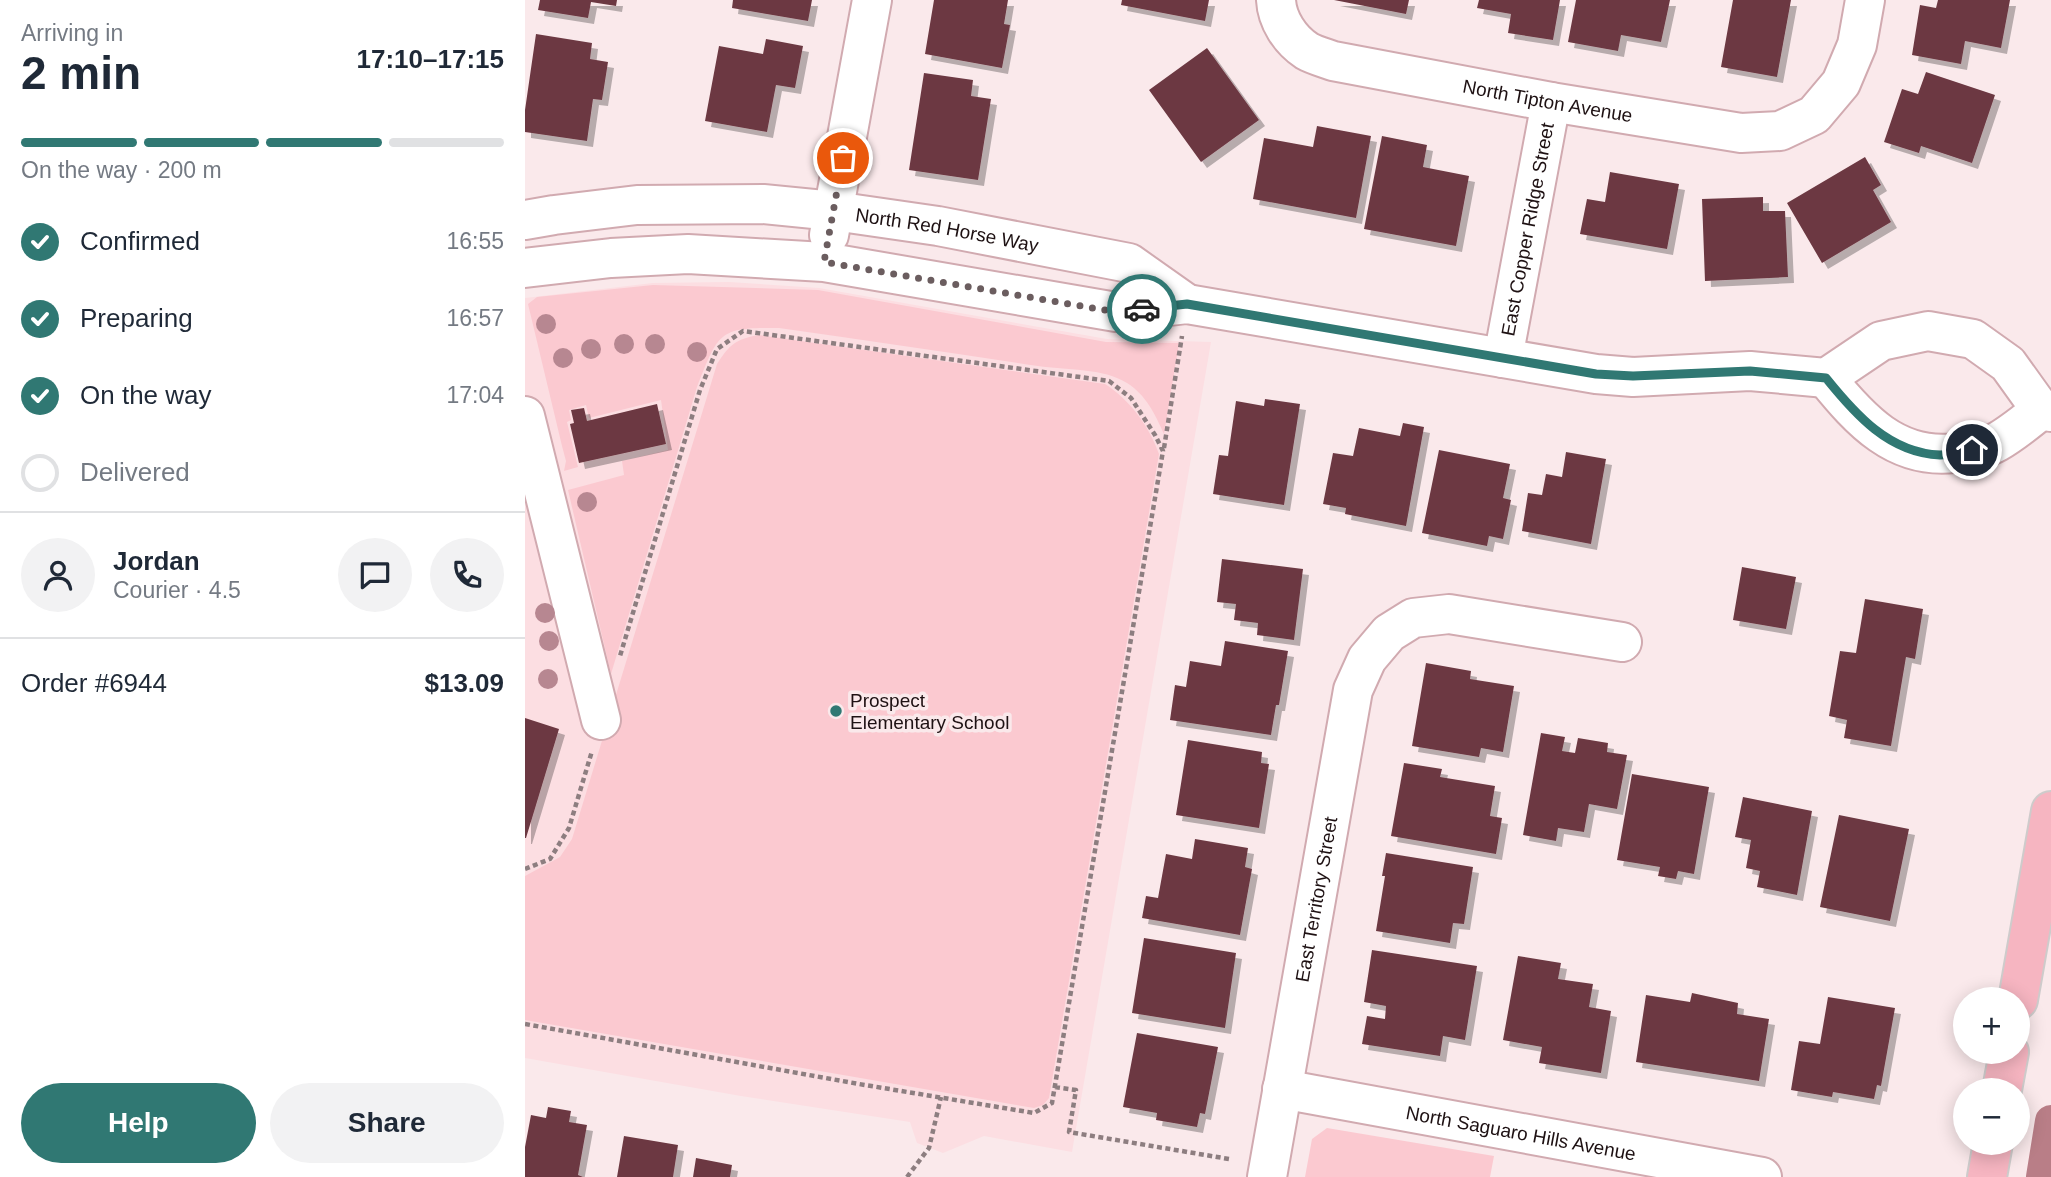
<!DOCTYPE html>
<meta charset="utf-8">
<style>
:root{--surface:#fff;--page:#f2f2f3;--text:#1f2937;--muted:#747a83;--line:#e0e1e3;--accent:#307873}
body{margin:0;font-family:Helvetica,sans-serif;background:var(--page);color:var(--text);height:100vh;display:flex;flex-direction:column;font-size:26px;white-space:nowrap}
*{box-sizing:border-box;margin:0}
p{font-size:23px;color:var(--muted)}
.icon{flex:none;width:38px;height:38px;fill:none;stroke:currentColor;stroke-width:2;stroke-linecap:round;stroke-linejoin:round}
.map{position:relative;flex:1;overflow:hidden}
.details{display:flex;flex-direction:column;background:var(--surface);width:525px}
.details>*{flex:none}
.tools{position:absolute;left:1428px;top:987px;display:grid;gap:14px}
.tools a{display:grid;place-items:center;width:77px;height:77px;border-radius:50%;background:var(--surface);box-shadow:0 4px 18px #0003;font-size:35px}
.pin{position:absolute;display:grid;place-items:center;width:60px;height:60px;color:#fff;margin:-30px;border:4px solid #fff;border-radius:50%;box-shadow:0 2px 7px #0007}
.courier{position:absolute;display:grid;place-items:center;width:70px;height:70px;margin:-35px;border:5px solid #307873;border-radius:50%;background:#fff;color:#222;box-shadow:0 2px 9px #0007}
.overview em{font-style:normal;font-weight:700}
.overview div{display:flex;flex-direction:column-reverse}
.overview{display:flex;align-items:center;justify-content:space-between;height:119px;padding:0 21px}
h1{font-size:46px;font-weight:700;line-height:52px}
.bar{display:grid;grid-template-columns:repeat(4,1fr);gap:10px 7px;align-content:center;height:84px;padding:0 21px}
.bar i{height:9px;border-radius:5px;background:var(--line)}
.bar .current{background:var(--accent)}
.bar p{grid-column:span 4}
.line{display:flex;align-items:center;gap:18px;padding:0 21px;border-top:2px solid var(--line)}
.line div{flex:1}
.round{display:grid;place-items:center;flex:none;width:74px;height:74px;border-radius:37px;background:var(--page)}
ol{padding:0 21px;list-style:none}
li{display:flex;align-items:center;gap:21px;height:77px}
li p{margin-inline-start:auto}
li .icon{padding:7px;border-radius:50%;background:var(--accent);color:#fff;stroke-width:4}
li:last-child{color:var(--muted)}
li i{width:38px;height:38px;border:4px solid var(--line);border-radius:50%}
.action{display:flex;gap:14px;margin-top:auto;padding:14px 21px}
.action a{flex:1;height:80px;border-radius:42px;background:var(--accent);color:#fff;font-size:28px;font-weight:700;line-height:80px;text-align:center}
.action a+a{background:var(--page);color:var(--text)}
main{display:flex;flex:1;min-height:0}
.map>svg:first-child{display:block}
.built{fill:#fcdee2}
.green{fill:#fbc9d0}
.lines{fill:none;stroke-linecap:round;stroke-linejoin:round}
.canal{stroke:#b97e87;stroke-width:32}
.building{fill:#6c3942;filter:url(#shadow)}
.minor-casing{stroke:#d1aab0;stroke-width:42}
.major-casing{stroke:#cecbcb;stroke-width:42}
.path{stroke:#8d7e80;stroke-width:4.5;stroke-dasharray:5 3.5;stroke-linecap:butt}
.minor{stroke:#fff;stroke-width:38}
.major{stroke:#f6b5c1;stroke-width:38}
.tree{fill:#b78791}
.done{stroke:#6b5d5f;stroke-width:7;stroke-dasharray:0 12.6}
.route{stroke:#307873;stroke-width:9}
.poi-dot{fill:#307873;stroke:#fae9eb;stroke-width:2.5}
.labels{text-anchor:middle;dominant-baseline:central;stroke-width:7;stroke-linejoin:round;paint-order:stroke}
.street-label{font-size:19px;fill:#1e1113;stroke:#fae9eb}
.poi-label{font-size:19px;fill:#1e1113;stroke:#fae9eb;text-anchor:start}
</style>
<main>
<section class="details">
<div class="overview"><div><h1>2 min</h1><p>Arriving in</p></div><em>17:10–17:15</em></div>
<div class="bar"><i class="current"></i><i class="current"></i><i class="current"></i><i></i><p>On the way · 200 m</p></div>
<ol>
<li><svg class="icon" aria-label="check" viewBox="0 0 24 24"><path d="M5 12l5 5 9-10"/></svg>Confirmed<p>16:55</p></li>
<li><svg class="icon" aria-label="check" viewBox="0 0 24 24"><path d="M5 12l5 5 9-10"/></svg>Preparing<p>16:57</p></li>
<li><svg class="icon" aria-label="check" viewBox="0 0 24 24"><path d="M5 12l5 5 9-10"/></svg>On the way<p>17:04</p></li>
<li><i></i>Delivered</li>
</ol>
<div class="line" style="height:126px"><a class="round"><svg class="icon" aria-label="person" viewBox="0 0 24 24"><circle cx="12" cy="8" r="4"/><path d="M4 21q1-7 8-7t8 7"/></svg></a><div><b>Jordan</b><p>Courier · 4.5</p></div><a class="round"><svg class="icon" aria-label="chat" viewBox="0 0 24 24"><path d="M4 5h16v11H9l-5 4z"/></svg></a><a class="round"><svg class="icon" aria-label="phone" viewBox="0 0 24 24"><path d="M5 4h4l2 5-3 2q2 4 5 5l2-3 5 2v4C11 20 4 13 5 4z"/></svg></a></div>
<div class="line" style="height:91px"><div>Order #6944</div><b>$13.09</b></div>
<div class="action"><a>Help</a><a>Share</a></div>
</section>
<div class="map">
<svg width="1526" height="1177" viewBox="0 0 1526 1177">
<defs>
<filter id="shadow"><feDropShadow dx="6" dy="6" stdDeviation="0" flood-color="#0004"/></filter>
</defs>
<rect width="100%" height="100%" fill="#fae9eb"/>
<!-- built -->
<path class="built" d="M204,282L294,288L582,339L686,342L547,1152L459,1136L418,1153L392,1143L385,1122L216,1096L0,1058V298L128,283Z"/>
<!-- green -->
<path class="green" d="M128,285L293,290L581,342L654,343L639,434C630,414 621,395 602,383C579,368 540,370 513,366C427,353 340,340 254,328C193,327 194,332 172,387L86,674L43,490L99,475L97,461L143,450L136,400L64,418L61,405L44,410L46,420L42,422L53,467L39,471L41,461L37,446L3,304L12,297Z
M234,335L580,384C605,400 624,426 634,454L524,1098L518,1105L509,1108L0,1020V876L35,857L47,839L192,364C205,344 211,339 234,335Z
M802,1128L969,1156L965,1177H780L787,1139Z"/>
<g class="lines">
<!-- canal -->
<path class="canal" d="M1517,1177L1526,1121"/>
</g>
<!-- building -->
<path class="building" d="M15,0H92L91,6L66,2L63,18L13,10Z
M208,0H287L283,21L207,8Z
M409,0H483L479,24L485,25L477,68L400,54Z
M597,0H684L680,21L596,5Z
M809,0H884L881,14Z
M954,0H1035L1028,40L983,33L986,14L952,8Z
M1051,0H1145L1136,42L1096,35L1093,51L1043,42Z
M1208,0H1266L1252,77L1196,67Z
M1413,0H1485L1476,48L1440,41L1436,64L1387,55L1395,5L1411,8Z
M11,34L67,43L65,59L83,62L77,100L68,99L62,141L0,132V110Z
M241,39L278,46L270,88L251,85L242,132L180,121L194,46L238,54Z
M682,48L734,120L676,162L624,90Z
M1401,72L1470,95L1447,163L1396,146L1394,153L1359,142L1377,89L1393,94Z
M399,73L448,80L446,96L466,99L453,180L384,170Z
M792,126L846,136L831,218L728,199L739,138L788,147Z
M857,136L902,145L898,167L944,176L931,246L839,229Z
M1340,157L1356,185L1348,190L1366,222L1297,263L1262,203Z
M1085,172L1154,184L1142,249L1055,234L1062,199L1080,202Z
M1238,197V211H1260L1263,277L1180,281L1177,199Z
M740,399L775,404L759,505L688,494L694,455L703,456L711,401L739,406Z
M132,404L141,444L54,463L45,424L49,423L46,410L59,408L62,421Z
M878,423L899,427L881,526L820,514L821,508L798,504L808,453L828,456L834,428L875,436Z
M914,450L985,464L978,498L986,500L978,539L964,536L962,546L897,533Z
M1041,452L1081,459L1066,544L997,531L1003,493L1017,495L1021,474L1037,477Z
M697,559L778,569L769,640L732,635L733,623L709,620L711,604L692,602Z
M1217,567L1271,577L1261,629L1208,620Z
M1340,599L1398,609L1390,659L1381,657L1366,746L1319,738L1322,720L1304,716L1315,651L1331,653Z
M700,641L763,651L754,705H751L746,735L645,720L650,685L661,687L665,661L696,666Z
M901,663L946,671L945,679L989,686L978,752L956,748L954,757L887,746Z
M0,718L34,729L1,838H0Z
M1016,733L1040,737L1037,751L1050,753L1053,738L1083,743L1082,752L1102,755L1092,809L1064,804L1059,832L1033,828L1031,841L998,835Z
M663,740L737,752L736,763L744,764L734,828L651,815Z
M879,763L917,769L915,777L970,786L965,816L977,818L971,854L866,836Z
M1107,774L1184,787L1169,874L1153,871L1151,879L1133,876L1135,867L1092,860Z
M1218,797L1287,811L1272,895L1232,887L1235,871L1221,868L1226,840L1210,837Z
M1314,815L1384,829L1365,921L1295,907Z
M670,839L723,848L720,867L727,869L715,935L617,918L621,896L633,898L641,854L667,859Z
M861,853L948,867L939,924L928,923L925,943L851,931L860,876H857Z
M619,938L711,953L700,1028L607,1013Z
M847,950L952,966L940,1040L918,1036L915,1056L837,1044L842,1016L860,1019L861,1006L839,1002Z
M993,956L1036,963L1033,979L1068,984L1064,1007L1086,1011L1076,1073L1014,1063L1017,1047L978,1040Z
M1167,993L1213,1003L1212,1014L1244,1019L1234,1081L1111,1062L1121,995L1165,1002Z
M1303,997L1370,1008L1356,1086L1352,1085L1349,1099L1308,1092L1307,1097L1266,1090L1274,1041L1295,1044Z
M612,1033L693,1047L680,1114L675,1113L672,1127L631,1120L632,1113L598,1107Z
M23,1107L46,1111L44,1122L62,1125L53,1175L58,1177H0V1147L6,1115L21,1118Z
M99,1136L153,1145L148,1177H92Z
M171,1158L207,1165L205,1177H168Z"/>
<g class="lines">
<defs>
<g id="minor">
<path id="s1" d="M751,0C752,20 765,40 782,51C789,55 800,58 808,61L1026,102L1216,133L1255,131L1289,115L1316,83L1332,45L1340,0"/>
<path id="s2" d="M0,220L29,215L112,205L238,204L309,211L413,226L604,263L662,304"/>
<path d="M304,235L347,0"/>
<path d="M0,268L86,258L163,254L299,262L591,312L662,304L1071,374L1108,377L1225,371L1301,378L1356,341L1403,331L1448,339L1483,364L1516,410L1526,412"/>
<path id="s3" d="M978,358L1026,102"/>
<path d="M1301,378C1335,420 1371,460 1430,453C1444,451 1460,449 1472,442C1488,433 1502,421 1516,410"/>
<path d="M0,416L76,720"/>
<path id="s4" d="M757,1089L1237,1177"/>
<path id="s5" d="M742,1177L828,690L842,659L864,633L888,618L924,614L1097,642"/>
</g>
<path id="major" d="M1493,1000L1526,811
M1477,1090L1484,1052
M1462,1177L1468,1143"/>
</defs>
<!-- minor casing -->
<use href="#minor" class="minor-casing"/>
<!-- major casing -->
<use href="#major" class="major-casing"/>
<!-- path -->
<path class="path" d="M639,448L657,336
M0,869L25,859L44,828L67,751
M0,1024L334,1084L509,1113L527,1103L638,451L630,435L606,398L584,381L218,331L192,349L175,390L95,656
M530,1087L551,1090L544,1132L704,1159
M382,1177L404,1148L416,1097"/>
<!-- minor -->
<use href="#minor" class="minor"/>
<!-- major -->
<use href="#major" class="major"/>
</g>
<!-- trees -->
<g class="tree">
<circle cx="21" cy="324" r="10"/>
<circle cx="99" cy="344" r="10"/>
<circle cx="130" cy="344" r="10"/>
<circle cx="66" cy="349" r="10"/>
<circle cx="172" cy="352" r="10"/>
<circle cx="38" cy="358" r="10"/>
<circle cx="62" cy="502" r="10"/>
<circle cx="20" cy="613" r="10"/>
<circle cx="24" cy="641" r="10"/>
<circle cx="23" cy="679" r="10"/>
</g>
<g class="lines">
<!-- done -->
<path class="done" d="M318,158L299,262L591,312L617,309"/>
<!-- route -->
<path class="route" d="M617,309L662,304L1071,374L1108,376L1225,371L1301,378C1330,414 1364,453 1415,455C1425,455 1437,452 1447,450"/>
</g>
<!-- markers -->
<circle class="poi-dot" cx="311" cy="711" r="7"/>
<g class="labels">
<!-- street labels -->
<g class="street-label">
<text stroke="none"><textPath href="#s1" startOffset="308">North Tipton Avenue</textPath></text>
<text stroke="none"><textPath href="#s2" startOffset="425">North Red Horse Way</textPath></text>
<text stroke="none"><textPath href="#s3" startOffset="131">East Copper Ridge Street</textPath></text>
<text stroke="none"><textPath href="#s5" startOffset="282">East Territory Street</textPath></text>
<text stroke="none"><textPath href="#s4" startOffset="243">North Saguaro Hills Avenue</textPath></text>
</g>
<!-- poi labels -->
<g class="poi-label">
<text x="325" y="700">Prospect<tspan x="325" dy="22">Elementary School</tspan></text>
</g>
</g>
</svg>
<div class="tools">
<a>+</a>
<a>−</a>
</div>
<div class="pin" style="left:318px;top:158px;background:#ea580c"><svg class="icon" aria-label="bag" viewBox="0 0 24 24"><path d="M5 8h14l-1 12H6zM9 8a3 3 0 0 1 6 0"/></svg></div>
<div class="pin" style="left:1447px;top:450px;background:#1f2937"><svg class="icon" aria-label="home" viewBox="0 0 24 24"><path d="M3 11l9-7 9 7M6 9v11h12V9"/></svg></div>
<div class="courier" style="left:617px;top:309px"><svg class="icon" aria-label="car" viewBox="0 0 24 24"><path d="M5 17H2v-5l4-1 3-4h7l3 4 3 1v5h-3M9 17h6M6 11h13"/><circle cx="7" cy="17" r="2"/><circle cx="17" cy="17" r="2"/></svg></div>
</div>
</main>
